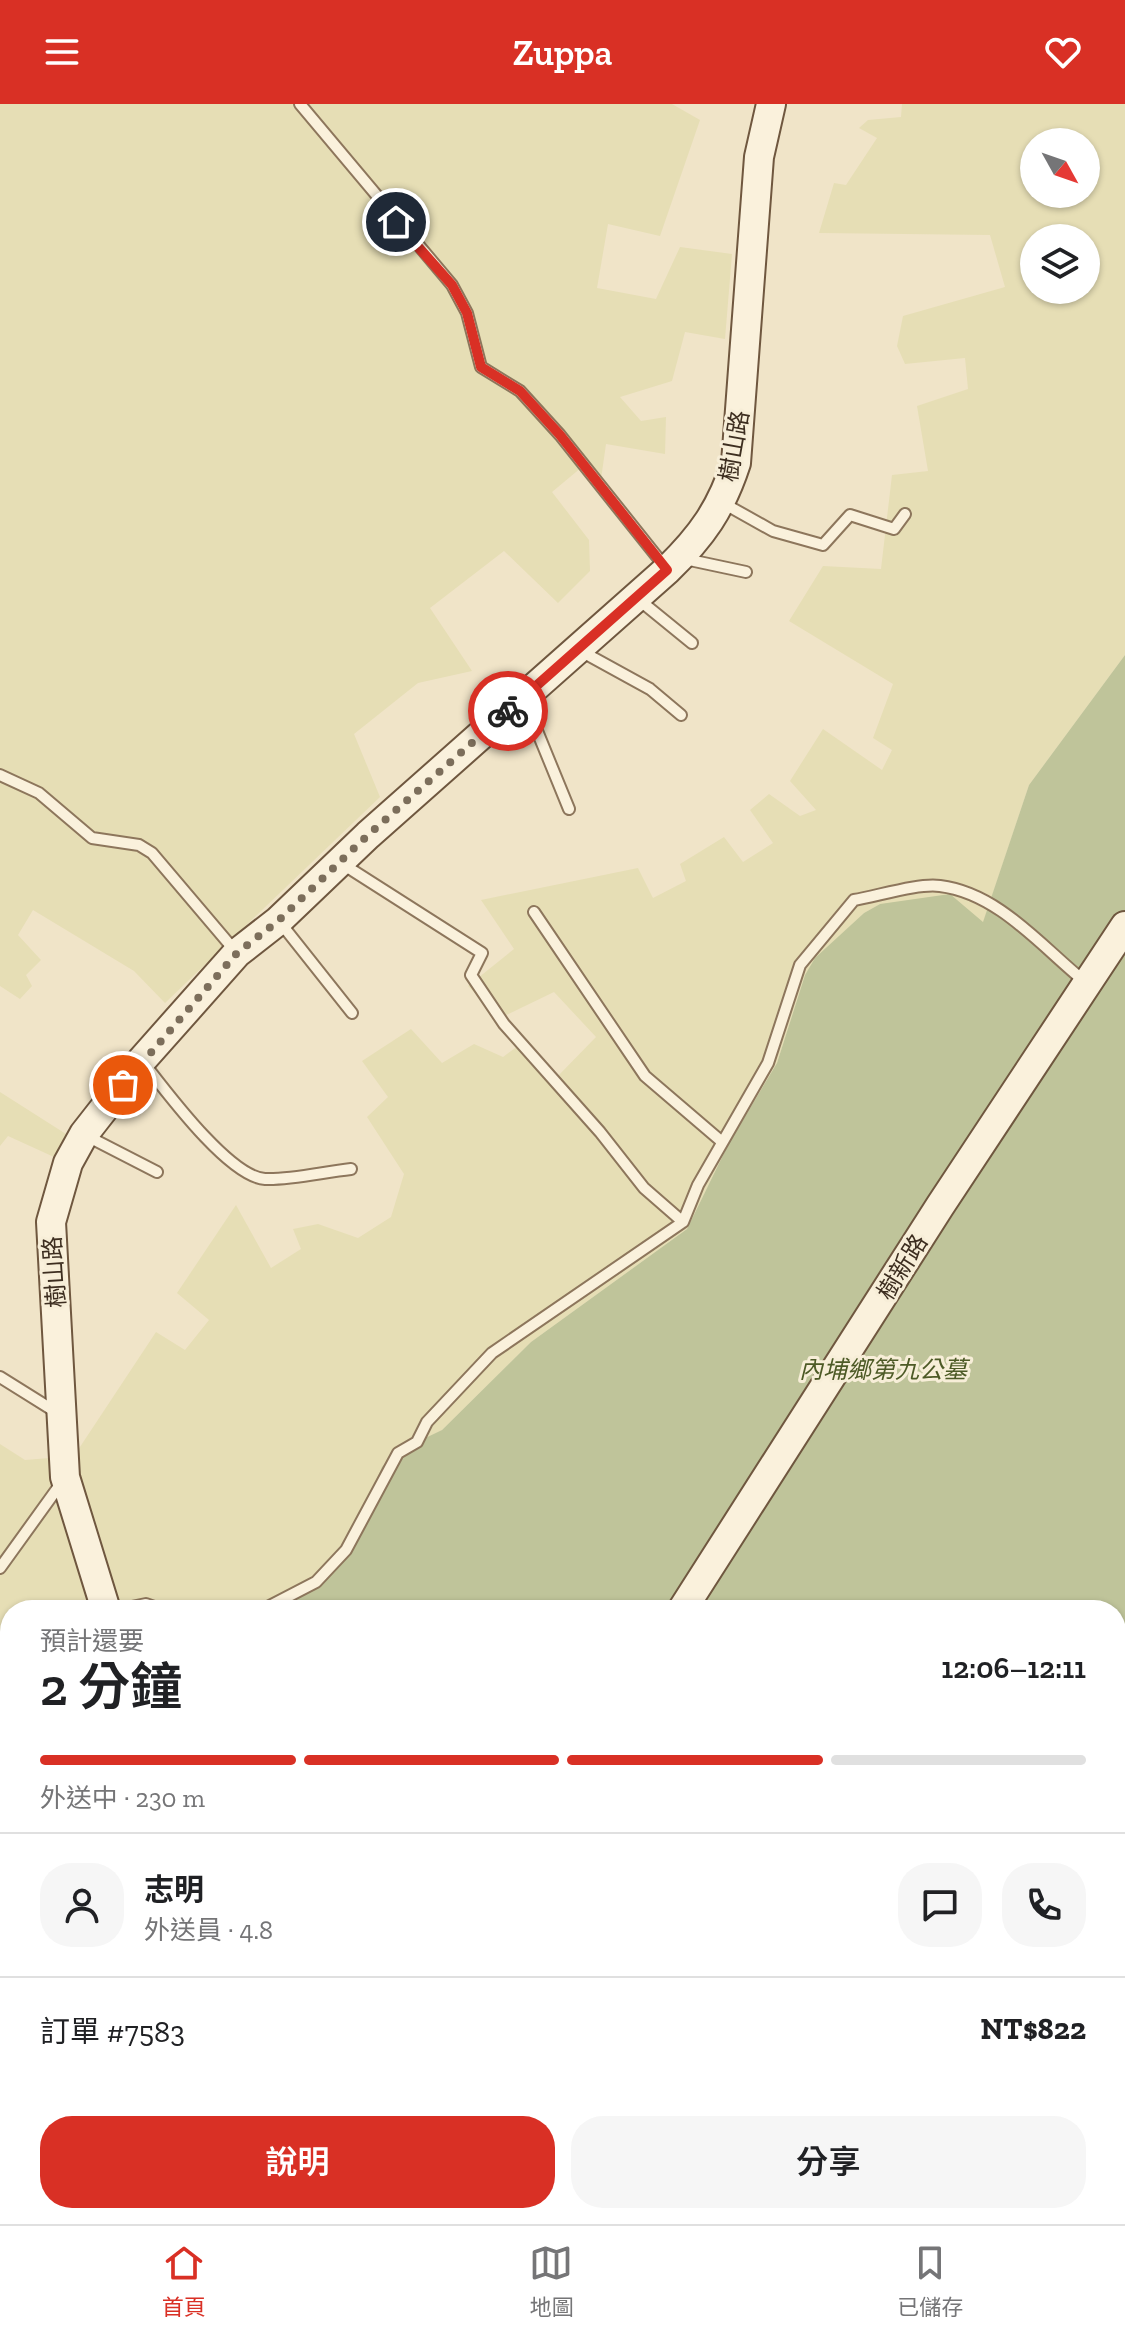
<!DOCTYPE html>
<html lang="zh-TW">
<meta charset="utf-8">
<style>
:root{--surface:#fff;--page:#f6f6f6;--text:#202124;--muted:#757577;--line:#e0e0e0;--accent:#d93025}
body{margin:0;font-family:"Zilla Slab","Noto Sans TC",serif;background:var(--page);color:var(--text);height:100vh;display:flex;flex-direction:column;font-size:30px;white-space:nowrap}
*{box-sizing:border-box;margin:0}
p{font-size:26px;color:var(--muted)}
.icon{flex:none;width:44px;height:44px;fill:none;stroke:currentColor;stroke-width:2;stroke-linecap:round;stroke-linejoin:round}
.map{position:relative;flex:1;overflow:hidden}
.drawer{position:absolute;left:0px;top:1496px;width:1126px;height:624px;display:flex;flex-direction:column;background:var(--surface);border-radius:32px 32px 0 0;box-shadow:0 2px 6px #0004}
.drawer>*{flex:none}
.needle{width:52px;rotate:130deg}
.tools{position:absolute;left:1020px;top:24px;display:grid;gap:16px}
.tools a{display:grid;place-items:center;width:80px;height:80px;border-radius:50%;background:var(--surface);box-shadow:0 2px 6px #0004;font-size:40px}
.pin{position:absolute;display:grid;place-items:center;width:68px;height:68px;color:#fff;margin:-34px;border:4px solid #fff;border-radius:50%;box-shadow:0 2px 8px #0007}
.courier{position:absolute;display:grid;place-items:center;width:80px;height:80px;margin:-40px;border:6px solid #d93025;border-radius:50%;background:#fff;color:#222;box-shadow:0 2px 10px #0007}
.headline em{font-style:normal;font-weight:600}
.headline div{display:flex;flex-direction:column-reverse}
.headline{display:flex;align-items:center;justify-content:space-between;height:136px;padding:0 40px}
h1{font-size:52px;font-weight:600;line-height:60px}
.bar{display:grid;grid-template-columns:repeat(4,1fr);gap:12px 8px;align-content:center;height:96px;padding:0 40px}
.bar i{height:10px;border-radius:6px;background:var(--line)}
.bar .selected{background:var(--accent)}
.bar p{grid-column:span 4}
.line{display:flex;align-items:center;gap:20px;padding:0 40px;border-top:2px solid var(--line)}
.line div{flex:1}
.round{display:grid;place-items:center;flex:none;width:84px;height:84px;border-radius:32px;background:var(--page)}
.primary-button{display:flex;gap:16px;margin-top:auto;padding:16px 40px}
.primary-button a{flex:1;height:92px;border-radius:32px;background:var(--accent);color:#fff;font-size:32px;font-weight:600;line-height:92px;text-align:center}
.primary-button a+a{background:var(--page);color:var(--text)}
header{display:flex;justify-content:space-between;align-items:center;height:104px;padding:0 40px;background:var(--accent);color:#fff;font-size:36px;font-weight:600}
.tabs{display:flex;justify-content:space-around;align-items:center;height:112px;border-top:2px solid var(--line);background:var(--surface);font-size:22px;color:var(--muted)}
.tabs a{display:grid;justify-items:center;gap:4px}
.tabs .selected{color:var(--accent)}
.map>svg:first-child{display:block}
.farmland{fill:#e6deb5;fill-rule:evenodd}
.cemetery{fill:#bfc49a}
.lines{fill:none;stroke-linecap:round;stroke-linejoin:round}
.lane-casing{stroke:#8d765c;stroke-width:14}
.street-casing{stroke:#8d765c;stroke-width:24}
.secondary-casing{stroke:#6f573f;stroke-width:32}
.lane{stroke:#faf1dc;stroke-width:10}
.street{stroke:#faf1dc;stroke-width:20}
.secondary{stroke:#faf1dc;stroke-width:28}
.done{stroke:#7c6e5b;stroke-width:8;stroke-dasharray:0 14.4}
.route{stroke:#d93025;stroke-width:10}
.labels{text-anchor:middle;dominant-baseline:central;stroke-width:6;stroke-linejoin:round;paint-order:stroke}
.street-label{font-size:24px;fill:#3d2e20;stroke:#f7eed8}
.park-label{font-size:24px;font-style:italic;fill:#4d5a26;stroke:#f7eed8}
</style>
<header><svg class="icon" aria-label="menu" viewBox="0 0 24 24"><path d="M4 6h16M4 12h16M4 18h16"/></svg>Zuppa<svg class="icon" aria-label="heart" viewBox="0 0 24 24"><path d="M12 20l-8-8c-3-5 5-10 8-4 3-6 11-1 8 4z"/></svg></header>
<div class="map">
<svg width="1125" height="2120" viewBox="0 0 1125 2120">
<rect width="100%" height="100%" fill="#f0e4c8"/>
<!-- farmland -->
<path class="farmland" d="M0,0H672L700,16L660,132L608,120L597,184L656,195L680,143L732,150L725,235L685,228L672,277L620,293L641,317L666,313L665,350L606,340L600,382L582,363L552,388L589,436L590,467L558,499L504,447L430,504L472,567L418,579L354,630L380,693L165,899L134,867L33,806L18,831L41,856L26,871L32,882L20,895L0,882Z
M902,0H1125V551L1029,681L983,819L880,800L864,809L816,854L805,871L777,959L728,1041L687,1125L531,1238L442,1326L415,1340L361,1416L348,1446L316,1473L277,1498L255,1506H10V1650L0,1656V1340L25,1356L74,1352L156,1228L185,1246L209,1216L177,1189L236,1101L271,1164L301,1145L293,1125L318,1120L358,1134L391,1113L404,1070L367,1013L388,993L362,957L411,925L442,959L474,940L503,953L518,942L556,974L596,933L554,888L500,914L468,882L514,845L481,796L638,764L653,794L686,777L680,760L724,733L743,758L773,739L750,706L769,690L800,712L816,706L790,677L823,625L882,666L892,646L873,634L893,580L789,517L823,462L881,465L892,371L928,367L917,302L968,285L965,254L905,260L897,242L903,212L1005,183L990,131L819,129L834,79L846,81L877,34L859,24L868,16L901,13ZM1034,38H1086V90H1034ZM1034,134H1086V186H1034Z
M0,988L66,1030L54,1053L8,1032L0,1042Z
M0,1678L10,1695V2110H32L21,2120H0Z
M303,2110H362L373,2120H296Z"/>
<!-- cemetery -->
<path class="cemetery" d="M1125,551V2120H457L446,2110H1116V1506H255L277,1498L316,1473L347,1446L382,1363L394,1349L442,1326L531,1238L687,1125L728,1041L777,959L805,871L815,854L864,809L880,800L950,790L983,818L1029,681Z"/>
<g class="lines">
<defs>
<path id="lane" d="M300,0L452,181L467,209L481,263L520,287L560,331L666,464
M723,399L773,427L823,441L850,411L894,425L905,410
M685,455L746,468
M638,495L692,539
M579,546L650,585L681,611
M524,595L569,705
M0,671L39,689L92,734L139,741L152,749L236,848
M341,759L482,849L471,871L504,920L600,1028L644,1084L683,1118
M534,808L645,972L721,1037
M279,817L352,909
M143,958C165,986 229,1073 265,1075C292,1076 323,1068 351,1065
M85,1031L157,1068
M0,1273L56,1308
M0,1464L62,1378
M117,1506L146,1500L163,1506
M262,1506L316,1478L346,1446L398,1349L417,1338L427,1318L492,1249L683,1118L698,1081L768,959L800,861L854,796C878,792 918,779 940,782C998,789 1041,842 1084,877
M0,2089L10,2096"/>
<path id="street" d="M0,1889L10,1901
M427,2110L438,2120"/>
<path id="secondary" d="M106,1506L65,1373L51,1118L68,1059L84,1030L142,956L237,849L278,817L368,731L667,466C702,432 721,405 736,359L759,53L771,0
M682,1506L940,1102L1125,822
M185,2110L190,2120
M283,2120L289,2110"/>
</defs>
<!-- lane casing -->
<use href="#lane" class="lane-casing"/>
<!-- street casing -->
<use href="#street" class="street-casing"/>
<!-- secondary casing -->
<use href="#secondary" class="secondary-casing"/>
<!-- lane -->
<use href="#lane" class="lane"/>
<!-- street -->
<use href="#street" class="street"/>
<!-- secondary -->
<use href="#secondary" class="secondary"/>
</g>
<g class="lines">
<!-- done -->
<path class="done" d="M123,981L237,849L278,817L368,731L508,607"/>
<!-- route -->
<path class="route" d="M396,118L452,181L467,209L481,263L520,287L560,331L667,466L508,607"/>
</g>
<g class="labels">
<!-- street labels -->
<g class="street-label">
<text transform="translate(734 342) rotate(-80)">樹山路</text>
<text transform="translate(902 1163) rotate(-58)">樹新路</text>
<text transform="translate(54 1168) rotate(-94)">樹山路</text>
</g>
<!-- park labels -->
<g class="park-label">
<text x="883" y="1265">內埔鄉第九公墓</text>
</g>
</g>
</svg>
<div class="tools">
<a><svg class="needle" viewBox="-14 -14 28 28"><path d="M0-13l5 13h-10z" fill="#e53935"/><path d="M0 13l5-13h-10z" fill="#757577"/></svg></a>
<a><svg class="icon" aria-label="layers" viewBox="0 0 24 24"><path d="M12 4l9 5-9 5-9-5zM3 14l9 5 9-5"/></svg></a>
</div>
<div class="pin" style="left:123px;top:981px;background:#ea580c"><svg class="icon" aria-label="bag" viewBox="0 0 24 24"><path d="M5 8h14l-1 12H6zM9 8a3 3 0 0 1 6 0"/></svg></div>
<div class="pin" style="left:396px;top:118px;background:#1f2937"><svg class="icon" aria-label="home" viewBox="0 0 24 24"><path d="M3 11l9-7 9 7M6 9v11h12V9"/></svg></div>
<div class="courier" style="left:508px;top:607px"><svg class="icon" aria-label="bike" viewBox="0 0 24 24"><circle cx="6" cy="16" r="4"/><circle cx="18" cy="16" r="4"/><path d="M6 16l4-8h5l3 8M10 8l3 8H6M13 5h3"/></svg></div>
<section class="drawer">
<div class="headline"><div><h1>2 分鐘</h1><p>預計還要</p></div><em>12:06–12:11</em></div>
<div class="bar"><i class="selected"></i><i class="selected"></i><i class="selected"></i><i></i><p>外送中 · 230 m</p></div>
<div class="line" style="height:144px"><a class="round"><svg class="icon" aria-label="person" viewBox="0 0 24 24"><circle cx="12" cy="8" r="4"/><path d="M4 21q1-7 8-7t8 7"/></svg></a><div><b>志明</b><p>外送員 · 4.8</p></div><a class="round"><svg class="icon" aria-label="chat" viewBox="0 0 24 24"><path d="M4 5h16v11H9l-5 4z"/></svg></a><a class="round"><svg class="icon" aria-label="phone" viewBox="0 0 24 24"><path d="M5 4h4l2 5-3 2q2 4 5 5l2-3 5 2v4C11 20 4 13 5 4z"/></svg></a></div>
<div class="line" style="height:104px"><div>訂單 #7583</div><b>NT$822</b></div>
<div class="primary-button"><a>說明</a><a>分享</a></div>
</section>
</div>
<nav class="tabs">
<a class="selected"><svg class="icon" aria-label="home" viewBox="0 0 24 24"><path d="M3 11l9-7 9 7M6 9v11h12V9"/></svg>首頁</a>
<a><svg class="icon" aria-label="map" viewBox="0 0 24 24"><path d="M3 6l6-2 6 2 6-2v14l-6 2-6-2-6 2zM9 4v14M15 6v14"/></svg>地圖</a>
<a><svg class="icon" aria-label="saved" viewBox="0 0 24 24"><path d="M7 4h10v16l-5-4-5 4z"/></svg>已儲存</a>
</nav>
